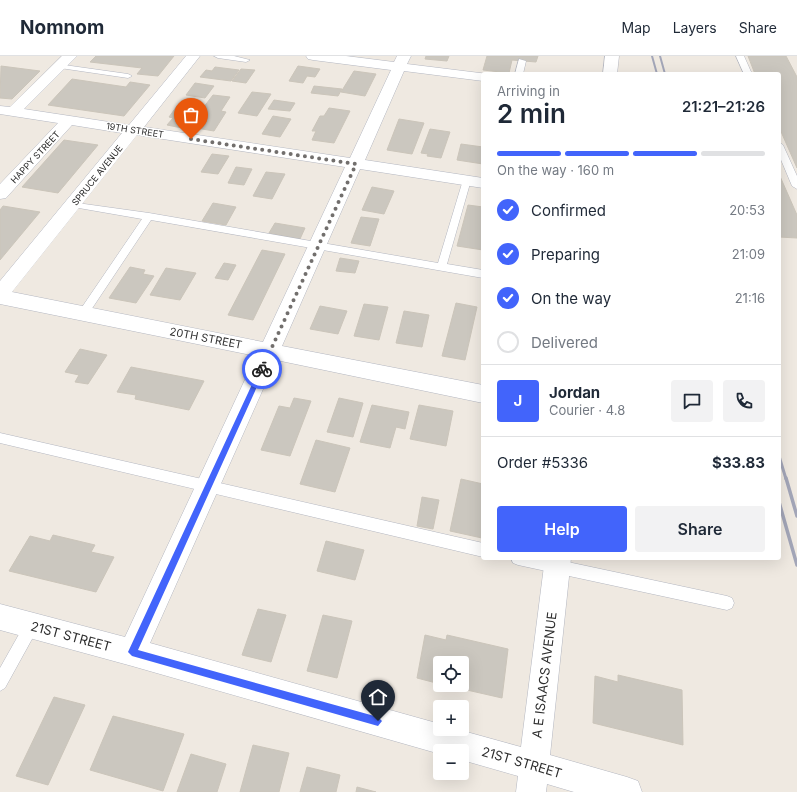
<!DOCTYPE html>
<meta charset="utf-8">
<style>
:root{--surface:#fff;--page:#f2f2f3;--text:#1f2937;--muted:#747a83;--line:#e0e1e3;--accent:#4264fb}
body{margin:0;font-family:Inter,sans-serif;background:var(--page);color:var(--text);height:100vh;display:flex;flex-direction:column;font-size:15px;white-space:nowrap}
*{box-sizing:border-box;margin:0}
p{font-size:13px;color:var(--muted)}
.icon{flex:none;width:22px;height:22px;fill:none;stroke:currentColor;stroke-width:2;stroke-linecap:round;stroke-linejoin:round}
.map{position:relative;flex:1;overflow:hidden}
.side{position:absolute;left:481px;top:16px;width:300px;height:488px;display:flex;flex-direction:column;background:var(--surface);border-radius:4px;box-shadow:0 4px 16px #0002}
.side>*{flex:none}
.controls{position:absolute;left:433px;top:600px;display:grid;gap:8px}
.controls a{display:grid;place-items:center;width:36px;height:36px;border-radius:4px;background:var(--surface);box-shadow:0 4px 16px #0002;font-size:20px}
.pin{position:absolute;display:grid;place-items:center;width:34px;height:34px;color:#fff;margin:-41px -17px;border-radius:50% 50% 50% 0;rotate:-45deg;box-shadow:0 0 4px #0007}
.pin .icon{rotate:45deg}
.courier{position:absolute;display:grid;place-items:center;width:40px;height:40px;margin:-20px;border:3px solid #4264fb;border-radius:50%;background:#fff;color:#222;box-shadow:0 1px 5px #0007}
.summary em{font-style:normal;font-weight:600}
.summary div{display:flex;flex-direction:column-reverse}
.summary{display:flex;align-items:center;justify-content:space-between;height:68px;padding:0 16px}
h1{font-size:26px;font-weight:600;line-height:30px}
.bar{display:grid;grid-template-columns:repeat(4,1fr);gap:6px 4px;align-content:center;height:48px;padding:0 16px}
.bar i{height:5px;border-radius:3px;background:var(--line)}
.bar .on{background:var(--accent)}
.bar p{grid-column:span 4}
.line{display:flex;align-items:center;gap:10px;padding:0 16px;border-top:1px solid var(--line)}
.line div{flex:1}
.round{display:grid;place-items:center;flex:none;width:42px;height:42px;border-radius:4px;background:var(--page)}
ol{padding:0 16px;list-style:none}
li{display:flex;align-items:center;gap:12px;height:44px}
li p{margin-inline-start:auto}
li .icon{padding:4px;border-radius:50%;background:var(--accent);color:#fff;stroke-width:4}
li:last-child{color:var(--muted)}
li i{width:22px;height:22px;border:2px solid var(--line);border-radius:50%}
.cta{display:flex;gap:8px;margin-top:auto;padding:8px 16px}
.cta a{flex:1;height:46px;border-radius:4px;background:var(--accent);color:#fff;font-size:16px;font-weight:600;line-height:46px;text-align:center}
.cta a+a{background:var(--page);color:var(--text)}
header{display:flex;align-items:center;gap:24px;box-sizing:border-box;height:56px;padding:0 20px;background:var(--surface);border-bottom:1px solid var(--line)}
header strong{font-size:19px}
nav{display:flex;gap:22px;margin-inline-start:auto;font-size:14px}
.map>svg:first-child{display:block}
.building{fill:#cbc7bf;stroke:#cbc5ba}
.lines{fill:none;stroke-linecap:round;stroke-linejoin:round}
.lane-casing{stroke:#b4b7c1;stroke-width:1}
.street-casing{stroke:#b4b7c1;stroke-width:1}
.lane{fill:#fff;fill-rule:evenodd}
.street{fill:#fff;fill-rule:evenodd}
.rail-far2{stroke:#a3a6b8;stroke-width:2}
.rail-far1{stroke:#a3a6b8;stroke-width:3}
.rail{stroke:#a3a6b8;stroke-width:3.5}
.route{fill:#4264fb}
.done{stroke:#726f6d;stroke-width:4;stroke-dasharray:0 7.2}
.labels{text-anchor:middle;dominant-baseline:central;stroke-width:3;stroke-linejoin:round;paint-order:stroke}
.far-street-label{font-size:9px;fill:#2e2e2e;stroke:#fff}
.street-label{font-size:11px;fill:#2e2e2e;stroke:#fff}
.near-street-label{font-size:13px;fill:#2e2e2e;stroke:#fff}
</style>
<header>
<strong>Nomnom</strong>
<nav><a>Map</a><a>Layers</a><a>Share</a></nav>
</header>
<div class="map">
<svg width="797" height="736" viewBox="0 0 797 736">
<rect width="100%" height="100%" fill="#efe9e1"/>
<!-- building -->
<path class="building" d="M96,0H174L158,20L137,18L142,12L90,6Z
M426,0H449L447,5L425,3Z
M487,0H538L536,6L512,4L509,17L483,14Z
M748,0H786L797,21V112L779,71V18H755Z
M1,10L40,15L12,43L0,42Z
M298,10L320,13L315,21L307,20L303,27L289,25Z
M215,11L239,14L231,25L200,21L206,14L212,15Z
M241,13L255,14L246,27L232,25Z
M354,15L376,18L365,40L341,36Z
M72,23L126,31L130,26L150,29L124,60L48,49Z
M195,27L214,30L205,42L186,39Z
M314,30L342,33L338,40L311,37Z
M252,36L271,38L257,60L238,57Z
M213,39L230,41L221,55L226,56L214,75L196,72L207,57L200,56Z
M274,44L295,47L290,55L268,53Z
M177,50L196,53L182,72L167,69L173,62L169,61Z
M329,52L350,55L334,87L312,84L316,75H312L320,60H324Z
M273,60L291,63L280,81L262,78Z
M399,63L424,67L412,98L387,94Z
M430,73L450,76L441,102L427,100L428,98L421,97Z
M64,84L98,89L58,137L22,131Z
M461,88L483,91V108L457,104Z
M212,98L229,100L218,118L201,116Z
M236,111L252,113L244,129L228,127Z
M266,116L285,118L272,143L253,140Z
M779,118L797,159V182L779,181Z
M372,131L394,135L384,158L362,154Z
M213,147L236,151L226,169L202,165Z
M468,149L483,151V194L457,190Z
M3,150L40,156L0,204V154Z
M361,161L379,163L370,190L351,187Z
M275,167L305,172L300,183L269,177Z
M262,194L285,198L253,264L228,259Z
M340,202L359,205L355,217L336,215Z
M224,207L236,209L228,224L215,222Z
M130,211L145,214L143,218L154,220L136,247L109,242Z
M166,212L196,217L180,244L150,239Z
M456,247L477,251L465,304L442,300Z
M364,248L388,251L379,284L354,280Z
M320,250L347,255L338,278L310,273Z
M404,255L429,259L422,291L396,287Z
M80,293L107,299L88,328L75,326L79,319L65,316Z
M131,311L204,325L189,354L135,343L136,339L117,336Z
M294,342L311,345L290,400L261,394L279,350L290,352Z
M339,342L363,347L353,381L327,376Z
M372,349L409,356L405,373L396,371L390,392L360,386Z
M419,349L453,355L446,390L410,383Z
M316,384L350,392L335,436L300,428Z
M461,423L483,428L482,482L450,475Z
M422,441L439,444L433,473L417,470Z
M53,479L95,489L91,496L114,501L96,536L9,515L30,480L50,485Z
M326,485L364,494L355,524L317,515Z
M258,553L286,559L271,606L242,599Z
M323,559L352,565L337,622L307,615Z
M425,579L446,584L447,579L508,593L502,642L445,629H462V607H440V628L417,622Z
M618,619L682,634L683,689L593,667L595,620L618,626Z
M54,641L85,649L48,729L16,720Z
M113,660L184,678L163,735L90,714Z
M253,689L289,697L279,736H240Z
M191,698L226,708L217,736H177Z
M307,711L340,719L336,736H300Z
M357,731L376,736H356Z"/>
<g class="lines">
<defs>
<path id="lane" d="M214,0H234L250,4L246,6L218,2Z
M736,0H744L752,18H744Z
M519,3L526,5L523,18H515Z
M57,8L128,18L132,20L128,22L60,12H57Z
M779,86L783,89L797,120V133L792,130L779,99Z
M467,121L471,124L447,208L483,214V222L151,164L87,260H79L78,257L142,163L73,151L70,150V146L149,157L438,207L463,124Z
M0,377L483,487V501L0,387Z
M511,502H549L727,540L732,542L734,547L732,552L727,554L518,509L513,507Z
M32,562L37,564L39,569L37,574L5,632L0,635V612L27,564Z"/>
<path id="street" d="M62,0H77L24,53L129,69L186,0H200L144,71L350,102L391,14L313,4L308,3L306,0H346L394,6L397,0H411L407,8L488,18H483V25L404,15L365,104L483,122V132L360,113L282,290L483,329V347L276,304L150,587L440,668V673H456L521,691L545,502H571L550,699L627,721L638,725L642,736H574L547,728L546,736H516L518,720L462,704V695H440V698L132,610L0,574V548L125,581L256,300L0,248V225L122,77L72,69L6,142L0,143V128L58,67L0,58V50L10,51ZM137,79L345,111L263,286L12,236Z
M605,0H619L617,18H603Z"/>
</defs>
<!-- lane casing -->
<use href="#lane" class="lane-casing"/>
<!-- street casing -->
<use href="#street" class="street-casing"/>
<!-- lane -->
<use href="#lane" class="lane"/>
<!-- street -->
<use href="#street" class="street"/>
<!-- rail-far2 -->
<path class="rail-far2" d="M652,0L657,18
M660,0L665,18"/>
<!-- rail-far1 -->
<path class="rail-far1" d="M779,400L786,423"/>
<!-- rail -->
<path class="rail" d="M786,422L797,460
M779,446L797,509"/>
</g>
<!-- route -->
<path class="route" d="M260,311L265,313L138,594L378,661L382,665L378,670L132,600L128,596Z"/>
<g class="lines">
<!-- done -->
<path class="done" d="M191,83L356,108L262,313"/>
</g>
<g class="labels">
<!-- far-street labels -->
<g class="far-street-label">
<text transform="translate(135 74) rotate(9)">19TH STREET</text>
<text transform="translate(35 101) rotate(-47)">HAPPY STREET</text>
<text transform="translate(97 119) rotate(-51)">SPRUCE AVENUE</text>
</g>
<!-- street labels -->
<g class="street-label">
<text transform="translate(206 282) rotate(11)">20TH STREET</text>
</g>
<!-- near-street labels -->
<g class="near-street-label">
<text transform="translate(71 580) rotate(15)">21ST STREET</text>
<text transform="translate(544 619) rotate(-83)">A E ISAACS AVENUE</text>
<text transform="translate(522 706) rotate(16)">21ST STREET</text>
</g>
</g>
</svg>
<div class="controls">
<a><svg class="icon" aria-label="locate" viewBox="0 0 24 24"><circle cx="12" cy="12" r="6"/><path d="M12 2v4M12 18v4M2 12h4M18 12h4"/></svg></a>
<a>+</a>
<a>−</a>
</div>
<div class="pin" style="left:191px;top:83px;background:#ea580c"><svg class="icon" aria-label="bag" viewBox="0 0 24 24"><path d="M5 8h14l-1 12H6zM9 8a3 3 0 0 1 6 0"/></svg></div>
<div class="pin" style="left:378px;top:665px;background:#1f2937"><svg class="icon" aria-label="home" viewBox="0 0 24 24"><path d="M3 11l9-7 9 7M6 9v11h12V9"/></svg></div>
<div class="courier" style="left:262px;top:313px"><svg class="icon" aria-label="bike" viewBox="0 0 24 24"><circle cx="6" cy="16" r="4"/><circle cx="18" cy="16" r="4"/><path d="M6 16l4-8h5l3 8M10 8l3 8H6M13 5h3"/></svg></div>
<section class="side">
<div class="summary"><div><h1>2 min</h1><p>Arriving in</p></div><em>21:21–21:26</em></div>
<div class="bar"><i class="on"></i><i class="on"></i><i class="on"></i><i></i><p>On the way · 160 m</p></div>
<ol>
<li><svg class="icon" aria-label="check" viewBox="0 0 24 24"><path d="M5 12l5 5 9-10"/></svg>Confirmed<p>20:53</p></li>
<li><svg class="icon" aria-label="check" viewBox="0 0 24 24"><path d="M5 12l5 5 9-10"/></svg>Preparing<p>21:09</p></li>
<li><svg class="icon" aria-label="check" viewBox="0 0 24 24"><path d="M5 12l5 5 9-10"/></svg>On the way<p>21:16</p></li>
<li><i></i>Delivered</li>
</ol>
<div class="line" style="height:72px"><b class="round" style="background:var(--accent);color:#fff">J</b><div><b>Jordan</b><p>Courier · 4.8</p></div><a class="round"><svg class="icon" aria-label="chat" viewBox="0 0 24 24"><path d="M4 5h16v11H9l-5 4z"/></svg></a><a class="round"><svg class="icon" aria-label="phone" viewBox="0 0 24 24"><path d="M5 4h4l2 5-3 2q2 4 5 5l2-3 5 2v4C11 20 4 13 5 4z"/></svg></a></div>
<div class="line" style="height:52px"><div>Order #5336</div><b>$33.83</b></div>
<div class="cta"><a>Help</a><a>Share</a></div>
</section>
</div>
